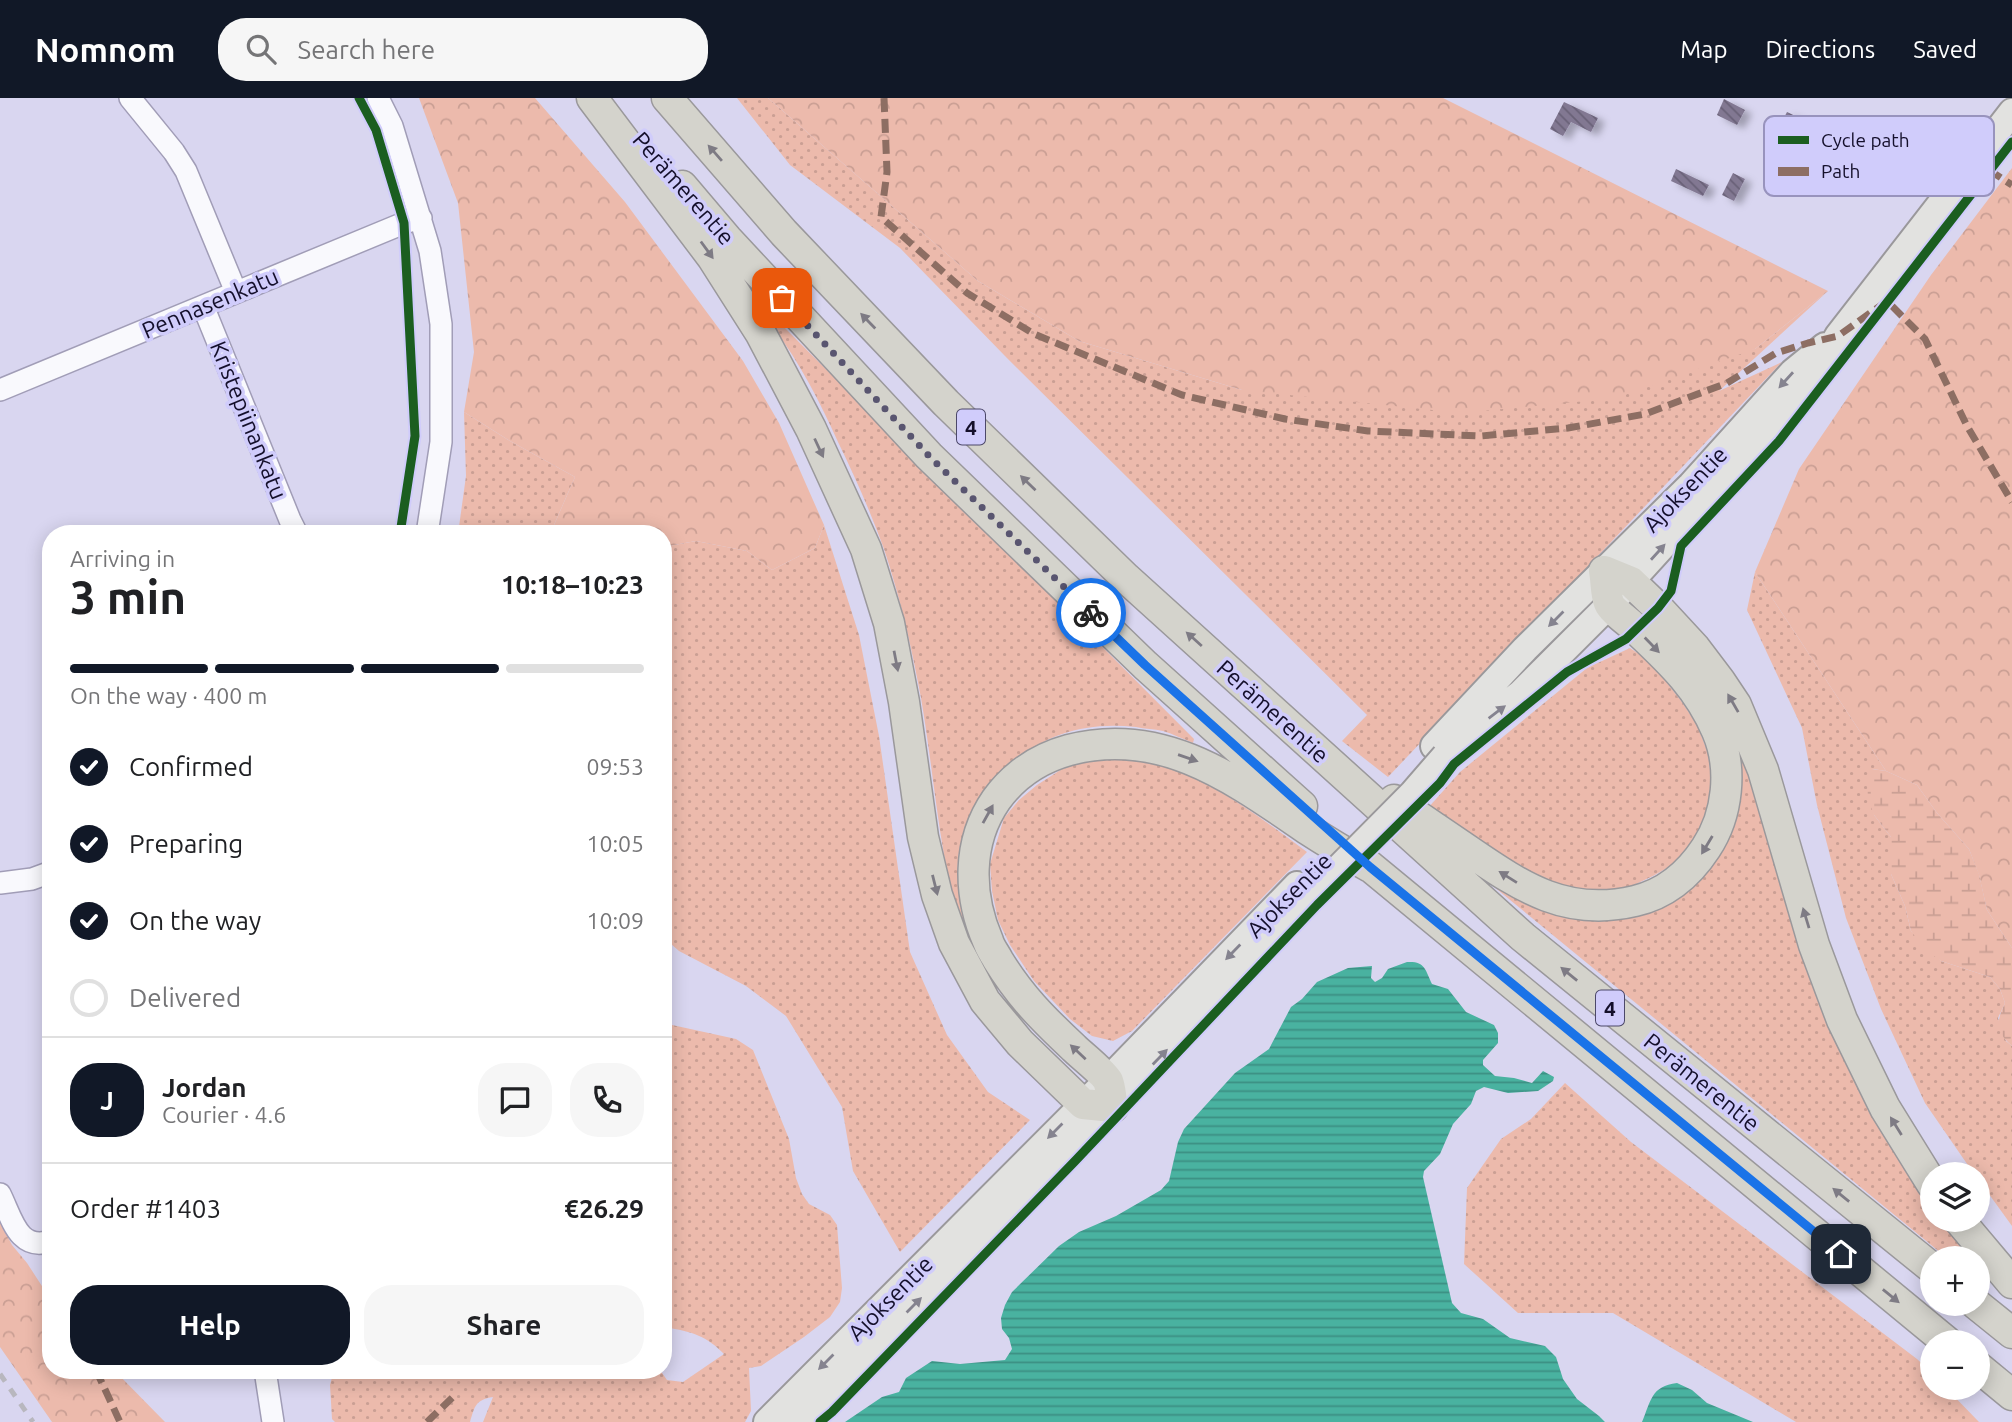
<!DOCTYPE html>
<meta charset="utf-8">
<style>
:root{--surface:#fff;--page:#f6f6f6;--text:#202124;--muted:#757577;--line:#e0e0e0;--accent:#111827}
body{margin:0;font-family:Ubuntu,sans-serif;background:var(--page);color:var(--text);height:100vh;display:flex;flex-direction:column;font-size:26px;white-space:nowrap}
*{box-sizing:border-box;margin:0}
p{font-size:23px;color:var(--muted)}
.icon{flex:none;width:38px;height:38px;fill:none;stroke:currentColor;stroke-width:2;stroke-linecap:round;stroke-linejoin:round}
.map{position:relative;flex:1;overflow:hidden}
.sheet{position:absolute;left:42px;top:427px;width:630px;height:854px;display:flex;flex-direction:column;background:var(--surface);border-radius:28px;box-shadow:0 4px 18px #0003}
.sheet>*{flex:none}
.controls{position:absolute;left:1920px;top:1064px;display:grid;gap:14px}
.controls a{display:grid;place-items:center;width:70px;height:70px;border-radius:50%;background:var(--surface);box-shadow:0 4px 18px #0003;font-size:35px}
.pin{position:absolute;display:grid;place-items:center;width:60px;height:60px;color:#fff;margin:-30px;border-radius:14px;box-shadow:0 4px 10px #0006}
.courier{position:absolute;display:grid;place-items:center;width:70px;height:70px;margin:-35px;border:5px solid #1a73e8;border-radius:50%;background:#fff;color:#222;box-shadow:0 2px 9px #0007}
.head em{font-style:normal;font-weight:700}
.head div{display:flex;flex-direction:column-reverse}
.head{display:flex;align-items:center;justify-content:space-between;height:119px;padding:0 28px}
h1{font-size:46px;font-weight:700;line-height:52px}
.bar{display:grid;grid-template-columns:repeat(4,1fr);gap:10px 7px;align-content:center;height:84px;padding:0 28px}
.bar i{height:9px;border-radius:5px;background:var(--line)}
.bar .current{background:var(--accent)}
.bar p{grid-column:span 4}
.line{display:flex;align-items:center;gap:18px;padding:0 28px;border-top:2px solid var(--line)}
.line div{flex:1}
.round{display:grid;place-items:center;flex:none;width:74px;height:74px;border-radius:28px;background:var(--page)}
ol{padding:0 28px;list-style:none}
li{display:flex;align-items:center;gap:21px;height:77px}
li p{margin-inline-start:auto}
li .icon{padding:7px;border-radius:50%;background:var(--accent);color:#fff;stroke-width:4}
li:last-child{color:var(--muted)}
li i{width:38px;height:38px;border:4px solid var(--line);border-radius:50%}
.action{display:flex;gap:14px;margin-top:auto;padding:14px 28px}
.action a{flex:1;height:80px;border-radius:28px;background:var(--accent);color:#fff;font-size:28px;font-weight:700;line-height:80px;text-align:center}
.action a+a{background:var(--page);color:var(--text)}
header{display:flex;align-items:center;gap:42px;box-sizing:border-box;height:98px;padding:0 35px;background:var(--accent);color:#fff}
header strong{font-size:33px}
nav{display:flex;gap:38px;margin-inline-start:auto;font-size:24px}
.search{width:490px;height:63px;background:var(--page);display:flex;align-items:center;gap:18px;box-sizing:border-box;padding:0 24px;border-radius:28px;color:var(--muted);font-size:26px}
.map>svg:first-child{display:block}
.grass{fill:url(#grass-dots)}
.forest{fill:url(#forest-crowns)}
.wetland{fill:url(#wetland-marsh)}
.water{fill:url(#water-rules)}
.building{fill:url(#building-back-hatch);filter:url(#shadow)}
.lines{fill:none;stroke-linecap:round;stroke-linejoin:round}
.minor-casing{stroke:#a19db7;stroke-width:24}
.major-casing{stroke:#9a989b;stroke-width:30}
.highway-casing{stroke:#9a989b;stroke-width:33}
.minor{stroke:#f9f9fd;stroke-width:21}
.major{stroke:#e2e2e0;stroke-width:26}
.highway{stroke:#d4d3cc;stroke-width:30}
.rail{stroke:#b8b7be;stroke-width:5;stroke-dasharray:9 9;stroke-linecap:butt}
.major-bridge-casing{stroke:#9a989b;stroke-width:30;stroke-linecap:butt}
.major-bridge{stroke:#e2e2e0;stroke-width:26}
.quiet{stroke:#8d6e63;stroke-width:7;stroke-dasharray:14 7;stroke-linecap:butt}
.cycleway-casing{stroke:#d0ccfb;stroke-width:13}
.cycleway{stroke:#1b5e20;stroke-width:9}
.oneway{fill:#7e7b84}
.oneway2{fill:#85838f}
.done{stroke:#595570;stroke-width:7;stroke-dasharray:0 12.6}
.route{stroke:#1a73e8;stroke-width:9}
.labels{text-anchor:middle;dominant-baseline:central;stroke-width:7;stroke-linejoin:round;paint-order:stroke}
.shield{fill:#d0ccfb;stroke:#4c4869;stroke-width:2}
.shield-label{font-size:21px;font-weight:bold;fill:#140f2b}
.street-label{font-size:23px;fill:#140f2b;stroke:#d0ccfb}
.key{fill:#d0ccfb;stroke:#9893bd;stroke-width:2}
.key-label{font-size:19px;fill:#140f2b}
</style>
<header>
<strong>Nomnom</strong>
<div class="search"><svg class="icon" aria-label="search" viewBox="0 0 24 24"><circle cx="10" cy="10" r="6"/><path d="M15 15l6 6"/></svg>Search here</div>
<nav><a>Map</a><a>Directions</a><a>Saved</a></nav>
</header>
<div class="map">
<svg width="2012" height="1324" viewBox="0 0 2012 1324">
<defs>
<pattern id="grass-dots" width="8" height="8" patternUnits="userSpaceOnUse" patternTransform="scale(1.75)"><rect width="8" height="8" fill="#ecbaac"/><path d="M2 2h.1M6 6h.1" fill="none" stroke="#ca9f94" stroke-width="1.8" stroke-linecap="round"/></pattern>
<pattern id="forest-crowns" width="20" height="18" patternUnits="userSpaceOnUse" patternTransform="scale(1.75)"><rect width="20" height="18" fill="#ecbaac"/><path d="M2 6a3 3 0 1 1 6 0M12 15a3 3 0 1 1 6 0" fill="none" stroke="#ca9f94"/></pattern>
<pattern id="wetland-marsh" width="20" height="14" patternUnits="userSpaceOnUse" patternTransform="scale(1.75)"><rect width="20" height="14" fill="#ecbaac"/><path d="M1 5h8M5 5V1M11 12h8M15 12V8" fill="none" stroke="#ca9f94"/></pattern>
<pattern id="water-rules" width="6" height="5" patternUnits="userSpaceOnUse" patternTransform="scale(1.75)"><rect width="6" height="5" fill="#49b2a0"/><path d="M0 2.5h6" fill="none" stroke="#3c8f83"/></pattern>
<pattern id="building-back-hatch" width="6" height="6" patternUnits="userSpaceOnUse" patternTransform="scale(1.75)"><rect width="6" height="6" fill="#827892"/><path d="M-1 5l2 2M0 0l6 6M5-1l2 2" fill="none" stroke="#696177"/></pattern>
<filter id="shadow"><feDropShadow dx="7" dy="4" stdDeviation="3.5" flood-color="#0004"/></filter>
</defs>
<rect width="100%" height="100%" fill="#d9d6f0"/>
<!-- grass -->
<path class="grass" d="M737,0H768L978,183L1079,243L1242,292L1755,251L1828,193L1719,293L1782,264L1388,679L1342,643L1367,617L1005,258L900,150L790,67Z
M779,224L1194,641L1193,645C1183,641 1173,636 1163,633C1154,631 1145,631 1136,629C1077,622 1026,642 989,690C972,713 961,733 958,763C956,788 966,817 973,842C955,818 950,786 944,757C935,705 930,652 921,600C912,551 900,499 884,451C871,415 855,379 838,344C820,304 800,265 773,229Z
M464,314L510,343L575,379L554,427V436H458L466,378Z
M824,427L859,537L879,638L910,854L947,937L988,994L1030,1022L900,1154L853,1073L842,1009L786,918L746,888L679,853L663,839V449L696,443L747,453L772,472L815,450Z
M1755,474L1886,673L1872,671L1874,717L1891,739V776L1905,808L1911,833L1941,863L1990,879L2000,891L2005,905L1998,920L2006,943L2012,948V1128L1978,1081V1076H1974L1925,1005L1881,911L1846,820L1817,707L1802,630L1747,512Z
M1630,550L1639,556L1657,572L1682,604L1697,627L1708,655L1712,688L1705,721L1690,747L1674,766L1653,778L1623,792L1595,795L1542,784L1428,710L1460,674L1587,570Z
M1730,622L1904,1064L1932,1105V1122H1943L1971,1160H1947L1482,779L1549,814L1571,820L1601,821L1691,786Z
M1093,661C1107,661 1123,659 1136,662C1202,673 1254,715 1307,754L1132,933L1113,943L1092,938L1070,921L1034,883L1010,847L998,822L992,793L990,766L1004,720L1019,702L1037,687L1062,671Z
M663,925L736,941L753,952L789,1041L796,1080L802,1096L809,1106L830,1117L837,1127L842,1190L840,1204L830,1219L804,1239L761,1268L749,1270L751,1313L745,1324H483L493,1299C475,1302 475,1308 470,1324H335L332,1321L330,1287L334,1272H660L667,1282L683,1284L724,1256C708,1239 691,1233 668,1230L663,1245Z
M1565,985L1631,1044L1917,1261L1932,1275V1290H1946L1979,1324H1796L1613,1215H1518L1464,1166L1467,1090L1501,1041L1531,1021Z"/>
<!-- forest -->
<path class="forest" d="M419,0H535L625,104L743,263L779,325L824,427L815,450L772,472L747,453L696,443L663,449V436H554V427L575,379L510,343L464,314L474,254L458,105Z
M768,0H1443L1828,193L1755,251L1616,300L1461,315L1242,292L1079,243L978,183Z
M2012,70V850L1987,812L1979,777L1969,751L1937,715L1917,687L1886,673L1755,474L1799,371L1931,177Z
M0,1124L12,1147L27,1165L51,1202V1272H114L165,1324H52L0,1249Z"/>
<!-- wetland -->
<path class="wetland" d="M1872,671L1886,673L1917,687L1937,715L1969,751L1979,776L1987,812L2012,850V948C1995,933 1996,924 2005,905L2000,891L1990,879L1941,863L1924,851L1911,833L1905,808L1891,776V739L1874,717L1868,701L1867,678Z"/>
<!-- water -->
<path class="water" d="M1407,864C1425,863 1425,871 1432,886L1448,891L1466,914L1494,927L1498,935V945L1483,962V967L1495,978L1514,980L1532,985L1543,973L1554,979L1553,983L1538,993L1508,995L1484,989L1476,993L1471,1006L1453,1026L1440,1056L1424,1073L1423,1079L1452,1205L1461,1215L1483,1221L1510,1240L1545,1248L1556,1259L1563,1281L1577,1301L1599,1318L1605,1324H845L882,1299L899,1294L906,1280L932,1263L960,1266L1005,1262L1012,1251L1009,1240L1002,1231L1001,1220L1005,1207L1012,1194L1059,1148L1079,1134L1116,1118L1161,1092L1169,1083L1178,1044L1184,1031L1235,975L1269,951L1291,909L1302,901L1317,884L1348,870L1372,868L1371,880L1375,884L1382,880L1388,871Z
M1677,1285L1692,1292L1707,1305L1753,1324H1642C1651,1303 1651,1288 1677,1285Z"/>
<!-- building -->
<path class="building" d="M1724,1L1745,12L1737,27L1717,17Z
M1564,4L1598,20L1591,34L1571,24L1563,38L1550,31Z
M1787,14L1808,24L1795,51L1783,45L1787,36L1778,31Z
M1676,71L1709,87L1703,98L1671,83Z
M1733,75L1745,81L1734,103L1722,97Z"/>
<g class="lines">
<defs>
<path id="minor" d="M130,0L174,54L186,73L236,194
M378,0L392,28L430,153L441,226V344L427,436
M203,208L290,422L297,436
M0,292L404,125L421,120
M0,785L32,781L51,774
M0,1096C12,1120 18,1154 51,1143
M265,1272L273,1324"/>
<path id="major" d="M1434,648L1525,551L1691,387L1793,274L1825,248
M1445,658L1477,629L1521,595L1609,507L1810,286L1838,238L2012,14
M767,1324L1108,982L1297,787
M796,1324L1113,1009L1299,811"/>
<path id="highway" d="M592,0L712,159L761,236L811,331L866,451L889,525L904,604L923,739L937,797L954,845L985,903L1020,945L1083,1006L1113,1009C1111,1001 1111,990 1108,983C1104,975 1081,957 1074,950C1043,921 1020,898 998,862C995,856 990,850 988,843C968,797 967,744 996,702C1014,677 1040,660 1069,652C1162,627 1235,682 1307,731C1327,744 1349,757 1370,769
M667,0L784,135L946,305L1126,480L1523,839L1932,1170
M682,88L727,141L929,358L1145,567L1302,708
M1604,473L1631,484L1658,510L1695,550L1720,583L1736,607L1763,672L1814,847L1842,922L1885,1010L1932,1086
M1394,702C1419,719 1444,736 1469,753C1523,790 1567,819 1635,803C1665,796 1689,776 1706,750C1728,717 1733,670 1717,633C1699,591 1672,565 1639,534C1632,526 1612,513 1609,505C1605,495 1606,483 1604,473
M1355,756L1947,1244
M1959,1122L2012,1185
M1976,1206L2012,1235
M1978,1269L2012,1297"/>
</defs>
<!-- minor casing -->
<use href="#minor" class="minor-casing"/>
<!-- major casing -->
<use href="#major" class="major-casing"/>
<!-- highway casing -->
<use href="#highway" class="highway-casing"/>
<!-- minor -->
<use href="#minor" class="minor"/>
<!-- major -->
<use href="#major" class="major"/>
<!-- highway -->
<use href="#highway" class="highway"/>
<!-- rail -->
<path class="rail" d="M0,1276L33,1324"/>
<defs>
<path id="major-bridge" d="M1309,800L1412,696L1445,658"/>
</defs>
<!-- major-bridge casing -->
<use href="#major-bridge" class="major-bridge-casing"/>
<!-- major-bridge -->
<use href="#major-bridge" class="major-bridge"/>
<!-- quiet -->
<path class="quiet" d="M884,0L887,74L881,119L967,195L1034,236L1182,297L1285,321L1368,333L1481,338L1568,330L1645,316L1727,285L1776,255L1808,245L1838,238L1887,203L1925,241L1967,328L2012,404
M1989,72L2012,87
M96,1272L120,1324
M427,1324L456,1296"/>
<defs>
<path id="cycleway" d="M359,0L376,32L404,125L415,338L400,436
M820,1324L832,1314L1076,1062L1317,807L1440,685L1454,666L1567,574L1626,541L1658,510L1671,493L1681,448L1779,343L2012,44"/>
</defs>
<!-- cycleway casing -->
<use href="#cycleway" class="cycleway-casing"/>
<!-- cycleway -->
<use href="#cycleway" class="cycleway"/>
</g>
<!-- one-way arrows -->
<defs><path id="oneway-solid" d="M-6-.8H1V-3.2L6.5 0L1 3.2V.8H-6Z" transform="scale(1.75)"/></defs>
<g class="oneway">
<use href="#oneway-solid" transform="translate(715 55) rotate(-131)"/>
<use href="#oneway-solid" transform="translate(707 152) rotate(54)"/>
<use href="#oneway-solid" transform="translate(868 223) rotate(-134)"/>
<use href="#oneway-solid" transform="translate(819 350) rotate(65)"/>
<use href="#oneway-solid" transform="translate(1028 385) rotate(-136)"/>
<use href="#oneway-solid" transform="translate(1194 541) rotate(-138)"/>
<use href="#oneway-solid" transform="translate(1652 547) rotate(46)"/>
<use href="#oneway-solid" transform="translate(896 563) rotate(79)"/>
<use href="#oneway-solid" transform="translate(1733 605) rotate(-120)"/>
<use href="#oneway-solid" transform="translate(1188 660) rotate(19)"/>
<use href="#oneway-solid" transform="translate(988 716) rotate(-61)"/>
<use href="#oneway-solid" transform="translate(1707 747) rotate(121)"/>
<use href="#oneway-solid" transform="translate(1508 779) rotate(-148)"/>
<use href="#oneway-solid" transform="translate(935 787) rotate(76)"/>
<use href="#oneway-solid" transform="translate(1806 820) rotate(-107)"/>
<use href="#oneway-solid" transform="translate(1569 876) rotate(-141)"/>
<use href="#oneway-solid" transform="translate(1078 954) rotate(-137)"/>
<use href="#oneway-solid" transform="translate(1896 1028) rotate(-122)"/>
<use href="#oneway-solid" transform="translate(1841 1097) rotate(-141)"/>
<use href="#oneway-solid" transform="translate(1891 1198) rotate(39)"/>
</g>
<g class="oneway2">
<use href="#oneway-solid" transform="translate(1786 282) rotate(132)"/>
<use href="#oneway-solid" transform="translate(1658 454) rotate(-48)"/>
<use href="#oneway-solid" transform="translate(1556 521) rotate(135)"/>
<use href="#oneway-solid" transform="translate(1497 614) rotate(-37)"/>
<use href="#oneway-solid" transform="translate(1233 854) rotate(134)"/>
<use href="#oneway-solid" transform="translate(1160 959) rotate(-46)"/>
<use href="#oneway-solid" transform="translate(1055 1033) rotate(135)"/>
<use href="#oneway-solid" transform="translate(914 1207) rotate(-45)"/>
<use href="#oneway-solid" transform="translate(826 1264) rotate(135)"/>
</g>
<g class="lines">
<!-- done -->
<path class="done" d="M782,200L929,358L1091,515"/>
<!-- route -->
<path class="route" d="M1091,515L1145,567L1370,769L1841,1156"/>
</g>
<g class="labels">
<!-- shield labels -->
<g class="shield">
<rect x="957" y="311.5" width="28" height="35" rx="5"/>
<rect x="1596" y="892.5" width="28" height="35" rx="5"/>
</g>
<g class="shield-label">
<text x="971" y="329">4</text>
<text x="1610" y="910">4</text>
</g>
<!-- street labels -->
<g class="street-label">
<text transform="translate(684 90) rotate(49)">Perämerentie</text>
<text transform="translate(210 205) rotate(-23)">Pennasenkatu</text>
<text transform="translate(249 322) rotate(68)">Kristepiinankatu</text>
<text transform="translate(1685 391) rotate(-46)">Ajoksentie</text>
<text transform="translate(1273 613) rotate(42)">Perämerentie</text>
<text transform="translate(1289 797) rotate(-45)">Ajoksentie</text>
<text transform="translate(1702 984) rotate(39)">Perämerentie</text>
<text transform="translate(890 1200) rotate(-45)">Ajoksentie</text>
</g>
</g>
<!-- legend -->
<rect x="1764" y="18" width="230" height="80" rx="10" class="key"/>
<rect x="1778" y="38" width="31" height="8" fill="#1b5e20"/>
<rect x="1778" y="69" width="31" height="9" fill="#8d6e63"/>
<g class="key-label">
<text x="1821" y="49">Cycle path</text>
<text x="1821" y="80">Path</text>
</g>
</svg>
<div class="controls">
<a><svg class="icon" aria-label="layers" viewBox="0 0 24 24"><path d="M12 4l9 5-9 5-9-5zM3 14l9 5 9-5"/></svg></a>
<a>+</a>
<a>−</a>
</div>
<div class="pin" style="left:782px;top:200px;background:#ea580c"><svg class="icon" aria-label="bag" viewBox="0 0 24 24"><path d="M5 8h14l-1 12H6zM9 8a3 3 0 0 1 6 0"/></svg></div>
<div class="pin" style="left:1841px;top:1156px;background:#1f2937"><svg class="icon" aria-label="home" viewBox="0 0 24 24"><path d="M3 11l9-7 9 7M6 9v11h12V9"/></svg></div>
<div class="courier" style="left:1091px;top:515px"><svg class="icon" aria-label="bike" viewBox="0 0 24 24"><circle cx="6" cy="16" r="4"/><circle cx="18" cy="16" r="4"/><path d="M6 16l4-8h5l3 8M10 8l3 8H6M13 5h3"/></svg></div>
<section class="sheet">
<div class="head"><div><h1>3 min</h1><p>Arriving in</p></div><em>10:18–10:23</em></div>
<div class="bar"><i class="current"></i><i class="current"></i><i class="current"></i><i></i><p>On the way · 400 m</p></div>
<ol>
<li><svg class="icon" aria-label="check" viewBox="0 0 24 24"><path d="M5 12l5 5 9-10"/></svg>Confirmed<p>09:53</p></li>
<li><svg class="icon" aria-label="check" viewBox="0 0 24 24"><path d="M5 12l5 5 9-10"/></svg>Preparing<p>10:05</p></li>
<li><svg class="icon" aria-label="check" viewBox="0 0 24 24"><path d="M5 12l5 5 9-10"/></svg>On the way<p>10:09</p></li>
<li><i></i>Delivered</li>
</ol>
<div class="line" style="height:126px"><b class="round" style="background:var(--accent);color:#fff">J</b><div><b>Jordan</b><p>Courier · 4.6</p></div><a class="round"><svg class="icon" aria-label="chat" viewBox="0 0 24 24"><path d="M4 5h16v11H9l-5 4z"/></svg></a><a class="round"><svg class="icon" aria-label="phone" viewBox="0 0 24 24"><path d="M5 4h4l2 5-3 2q2 4 5 5l2-3 5 2v4C11 20 4 13 5 4z"/></svg></a></div>
<div class="line" style="height:91px"><div>Order #1403</div><b>€26.29</b></div>
<div class="action"><a>Help</a><a>Share</a></div>
</section>
</div>
